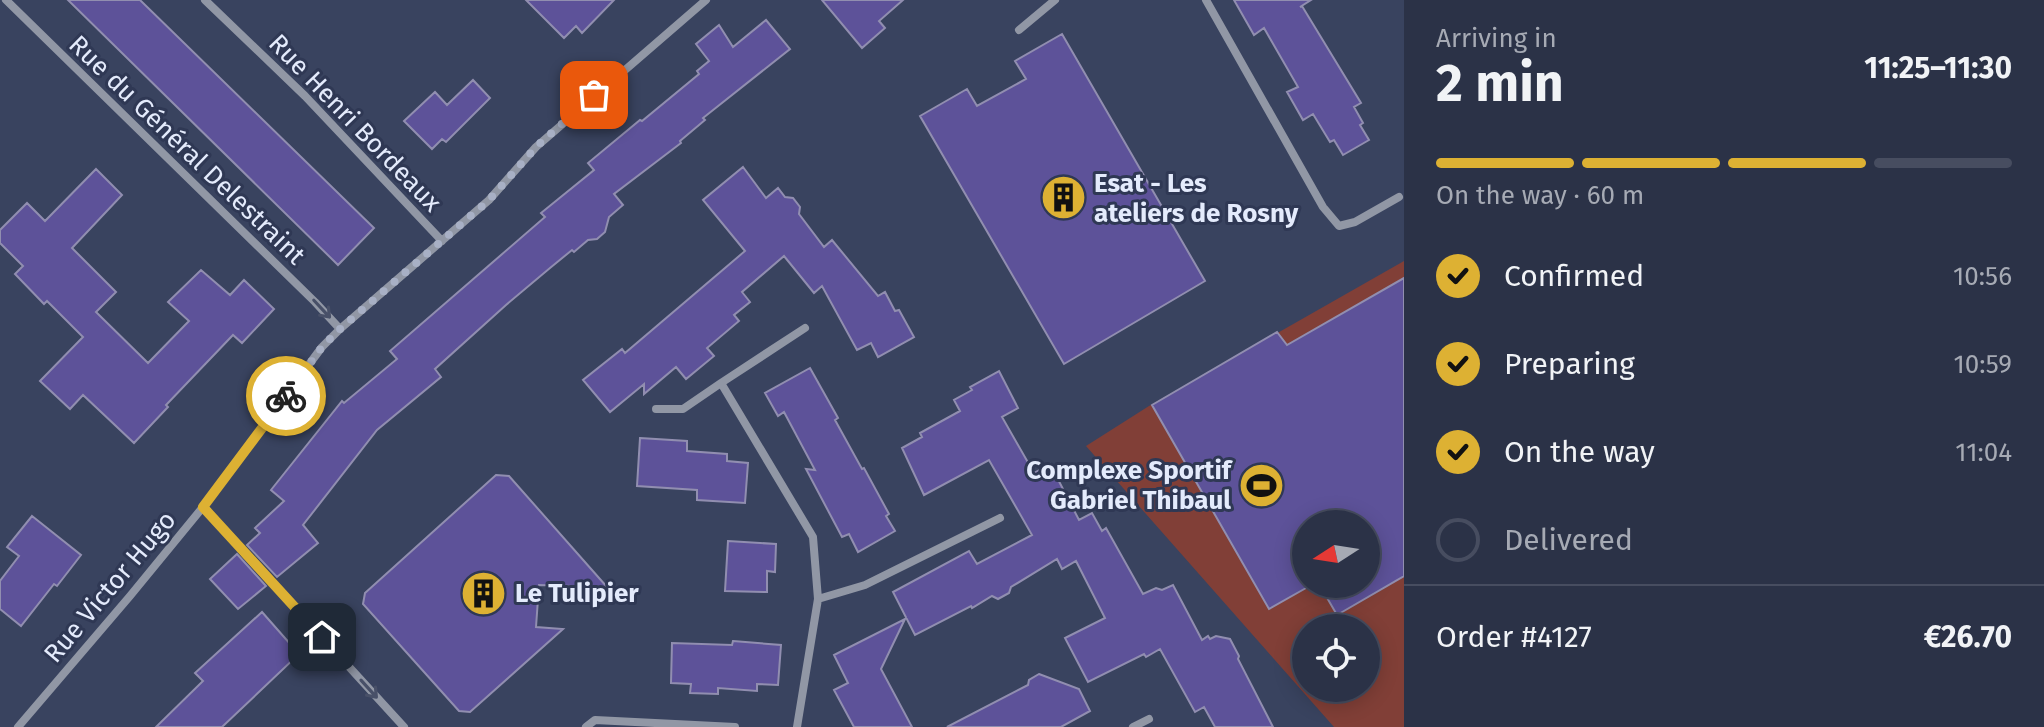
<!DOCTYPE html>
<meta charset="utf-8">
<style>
:root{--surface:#2b3247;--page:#333a4e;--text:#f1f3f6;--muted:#a6aab4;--line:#474d60;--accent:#ddb133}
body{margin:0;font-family:"Fira Sans",sans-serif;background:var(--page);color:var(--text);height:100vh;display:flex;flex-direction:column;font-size:30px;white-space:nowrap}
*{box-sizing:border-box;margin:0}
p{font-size:26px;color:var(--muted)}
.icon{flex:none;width:44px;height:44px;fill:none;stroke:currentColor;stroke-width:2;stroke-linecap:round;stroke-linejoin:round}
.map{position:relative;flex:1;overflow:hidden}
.details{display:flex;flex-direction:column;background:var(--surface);width:640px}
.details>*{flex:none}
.needle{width:52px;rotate:258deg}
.tools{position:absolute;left:1292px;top:510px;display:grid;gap:16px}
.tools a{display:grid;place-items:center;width:88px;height:88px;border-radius:50%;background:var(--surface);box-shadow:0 4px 20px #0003,0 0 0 2px var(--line);font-size:40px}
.pin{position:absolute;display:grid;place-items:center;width:68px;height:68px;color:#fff;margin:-34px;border-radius:16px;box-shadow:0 4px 12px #0006}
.courier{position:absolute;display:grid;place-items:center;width:80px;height:80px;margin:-40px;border:6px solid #ddb133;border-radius:50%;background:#fff;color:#222;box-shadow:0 2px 10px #0007}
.head em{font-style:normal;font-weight:700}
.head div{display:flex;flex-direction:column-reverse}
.head{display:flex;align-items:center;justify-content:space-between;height:136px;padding:0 32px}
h1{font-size:52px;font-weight:700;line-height:60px}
.bar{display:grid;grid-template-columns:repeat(4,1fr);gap:12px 8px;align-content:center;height:96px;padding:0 32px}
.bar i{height:10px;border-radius:6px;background:var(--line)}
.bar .active{background:var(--accent)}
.bar p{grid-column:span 4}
.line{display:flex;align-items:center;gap:20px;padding:0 32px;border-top:2px solid var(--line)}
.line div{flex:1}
ol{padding:0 32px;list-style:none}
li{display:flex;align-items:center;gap:24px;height:88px}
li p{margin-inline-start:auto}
li .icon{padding:8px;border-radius:50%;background:var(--accent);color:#111;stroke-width:4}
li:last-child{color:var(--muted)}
li i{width:44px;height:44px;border:4px solid var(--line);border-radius:50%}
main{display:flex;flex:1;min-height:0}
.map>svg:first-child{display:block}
.green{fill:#813f37;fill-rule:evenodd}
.building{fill:#5d5299;stroke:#918eb0;stroke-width:2}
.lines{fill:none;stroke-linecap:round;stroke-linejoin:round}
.street{stroke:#9197a5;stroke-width:8}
.oneway{stroke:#485068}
.done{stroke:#a8b0c5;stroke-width:8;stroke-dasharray:0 14.4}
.route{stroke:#ddb133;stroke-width:10}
.labels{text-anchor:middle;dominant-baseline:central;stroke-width:6;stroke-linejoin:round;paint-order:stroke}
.street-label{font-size:26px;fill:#e4ebfc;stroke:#2f3854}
.poi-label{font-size:26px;font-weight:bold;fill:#e4ebfc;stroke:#2f3854;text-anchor:start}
</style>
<main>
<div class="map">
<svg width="1404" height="727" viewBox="0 0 1404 727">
<rect width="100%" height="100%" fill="#39435f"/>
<!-- green -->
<path class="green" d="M1404,261V727H1334L1086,446L1149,406ZM1306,524H1366V584H1306ZM1306,628H1366V688H1306Z"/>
<!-- building -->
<path class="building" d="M68,0H140L374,228L338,265Z
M526,0H614L582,33L576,26L564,38Z
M822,0H903L879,21L885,28L862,48Z
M1234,0H1311L1300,7L1302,6L1361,103L1354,107L1363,123L1360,125L1369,140L1343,155L1334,140L1330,142L1313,114L1303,120L1287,92L1298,87L1264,28L1254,35Z
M766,20L790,49L703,118L705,120L680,141L681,143L614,194L623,205L609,217L605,232L597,239L588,240L574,252L572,250L550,268L506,305L435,369L441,377L377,430L303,525L318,543L277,577L247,545L260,533L255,528L284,501L271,490L342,401L344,403L397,359L390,351L545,217L541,213L594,170L588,163L640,120L642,121L699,74L697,71L709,61L696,44L719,25L733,47Z
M1062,34L1205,281L1064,364L920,116L967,89L977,106L1026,79L1015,61Z
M473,80L490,98L446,142L442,139L432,149L404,121L435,92L447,105Z
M743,167L766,198L778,188L785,197L793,198L800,207L799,214L824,247L832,240L878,296L885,292L895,311L899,310L914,337L878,357L871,343L857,350L822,286L814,293L784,256L742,292L750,302L734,315L739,321L707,348L714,356L686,379L676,367L644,394V384L610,412L583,380L622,349L625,353L745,251L703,200Z
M96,169L122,195L72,248L116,292L96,312L148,363L189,321L168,302L201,270L230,295L244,280L274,309L242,343L233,335L166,405L168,407L134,443L83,395L70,409L40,381L83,337L47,301L44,304L15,274L23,266L0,243V230L27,203L45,221Z
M1404,278V576L1337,615L1319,584H1366V524H1306V588L1269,609L1152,405L1277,332L1287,345Z
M810,368L838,418L835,420L862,469L864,468L889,514L886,516L895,531L858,552L849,534L842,537L806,469L815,470L784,412L778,416L765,393Z
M999,371L1018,408L1002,417L1034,473L1050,464L1079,520L1092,513L1102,531L1106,528L1143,594L1156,588L1162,590L1173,585L1202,640L1208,636L1210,639L1216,636L1230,639L1239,656L1238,659L1273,727H1215L1204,707L1195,712L1160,649L1146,657L1144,654L1088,682L1065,638L1105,618L1076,561L1062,569L1057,559L1011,587L1009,593L998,599L992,596L972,608L971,606L915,635L893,592L969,551L977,564L1032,535L989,460L924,495L902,448L922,437L920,433L960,411L954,400L972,390L970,387Z
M640,438L687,441V451L727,454V461L748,463L745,503L697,500V490L637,486Z
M496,475L509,476L607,587L539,585L536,627L563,629L470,712L459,711L363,604L365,593Z
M32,516L81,555L57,586L54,584L21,626L0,609V581L19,556L7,547Z
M728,541L776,544L775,572L767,571V592L725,591Z
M237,554L266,586L238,609L210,579Z
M262,612L299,654L222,727H156L203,681L195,673Z
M905,619L881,669L912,727H854L834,690L848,683L834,655Z
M733,641L781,645L778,685L757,684V691L718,688V694L690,693L691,684L671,683L672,643L732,645Z
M1039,674L1079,689L1090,711L1061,727H947L1028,685L1029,680Z"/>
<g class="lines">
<!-- street -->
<path class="street" d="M6,0L315,302L340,329
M205,0L305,96L442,241
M1206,0L1323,207L1339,226L1355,222L1399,197
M1019,30L1055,0
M805,328L721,383L813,537L818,599
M656,409H683L721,383
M203,507L404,727
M18,727L130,596L203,507L322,347L340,329L489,200L536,147L706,0
M586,727L595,720L735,727
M797,727L818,599L865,585L1000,518
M1133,727L1149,719"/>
</g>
<!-- one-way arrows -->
<defs><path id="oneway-shaft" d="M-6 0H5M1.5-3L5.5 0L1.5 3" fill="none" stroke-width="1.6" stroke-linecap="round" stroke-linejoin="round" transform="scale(2)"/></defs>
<g class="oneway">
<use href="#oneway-shaft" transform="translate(322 309) rotate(47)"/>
<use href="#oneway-shaft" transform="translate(369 689) rotate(48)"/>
</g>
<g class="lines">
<!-- done -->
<path class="done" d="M286,396L322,347L340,329L489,200L536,147L594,95"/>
<!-- route -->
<path class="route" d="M286,396L203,507L322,637"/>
</g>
<!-- icons -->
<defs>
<symbol id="building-disc" viewBox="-11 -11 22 22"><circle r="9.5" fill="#ddb133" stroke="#2f3854"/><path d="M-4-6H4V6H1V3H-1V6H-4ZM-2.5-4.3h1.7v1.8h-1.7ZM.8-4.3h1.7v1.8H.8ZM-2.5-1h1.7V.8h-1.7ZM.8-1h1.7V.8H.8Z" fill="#111"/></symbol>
<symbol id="stadium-disc" viewBox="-11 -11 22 22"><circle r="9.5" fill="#ddb133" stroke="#2f3854"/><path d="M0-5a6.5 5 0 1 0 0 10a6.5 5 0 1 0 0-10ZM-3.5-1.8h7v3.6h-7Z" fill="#111"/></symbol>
</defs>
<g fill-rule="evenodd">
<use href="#building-disc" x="1038" y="172" width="51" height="51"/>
<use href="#stadium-disc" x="1236" y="460" width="51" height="51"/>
<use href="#building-disc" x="458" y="568" width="51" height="51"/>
</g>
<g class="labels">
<!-- street labels -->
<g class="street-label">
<text transform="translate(355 123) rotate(46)">Rue Henri Bordeaux</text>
<text transform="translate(187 150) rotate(44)">Rue du Général Delestraint</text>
<text transform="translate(110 587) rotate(-50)">Rue Victor Hugo</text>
</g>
<!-- poi labels -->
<g class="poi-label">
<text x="1094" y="183">Esat - Les<tspan x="1094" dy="30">ateliers de Rosny</tspan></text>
<text x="1231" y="470" text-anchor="end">Complexe Sportif<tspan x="1231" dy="30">Gabriel Thibaul</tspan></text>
<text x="515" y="593">Le Tulipier</text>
</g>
</g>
</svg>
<div class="tools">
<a><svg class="needle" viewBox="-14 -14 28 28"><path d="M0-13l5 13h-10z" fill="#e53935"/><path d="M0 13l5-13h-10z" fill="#a6aab4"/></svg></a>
<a><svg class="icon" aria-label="locate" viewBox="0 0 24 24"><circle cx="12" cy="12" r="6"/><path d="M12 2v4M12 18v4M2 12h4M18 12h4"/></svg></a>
</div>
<div class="pin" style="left:594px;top:95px;background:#ea580c"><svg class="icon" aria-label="bag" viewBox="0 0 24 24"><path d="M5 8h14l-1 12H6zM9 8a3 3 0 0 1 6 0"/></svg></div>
<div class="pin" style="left:322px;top:637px;background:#1f2937"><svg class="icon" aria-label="home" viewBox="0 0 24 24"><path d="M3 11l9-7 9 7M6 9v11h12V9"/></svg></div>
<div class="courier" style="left:286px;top:396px"><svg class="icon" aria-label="bike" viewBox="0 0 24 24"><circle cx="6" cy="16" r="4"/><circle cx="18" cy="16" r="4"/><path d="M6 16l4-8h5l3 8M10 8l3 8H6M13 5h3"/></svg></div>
</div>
<section class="details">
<div class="head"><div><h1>2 min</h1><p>Arriving in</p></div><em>11:25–11:30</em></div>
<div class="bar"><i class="active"></i><i class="active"></i><i class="active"></i><i></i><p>On the way · 60 m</p></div>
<ol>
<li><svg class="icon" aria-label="check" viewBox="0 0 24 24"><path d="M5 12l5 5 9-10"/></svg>Confirmed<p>10:56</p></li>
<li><svg class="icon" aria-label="check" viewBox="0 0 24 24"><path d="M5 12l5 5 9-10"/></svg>Preparing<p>10:59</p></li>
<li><svg class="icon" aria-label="check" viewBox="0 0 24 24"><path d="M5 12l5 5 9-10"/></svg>On the way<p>11:04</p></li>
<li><i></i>Delivered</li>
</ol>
<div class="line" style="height:104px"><div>Order #4127</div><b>€26.70</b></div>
</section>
</main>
